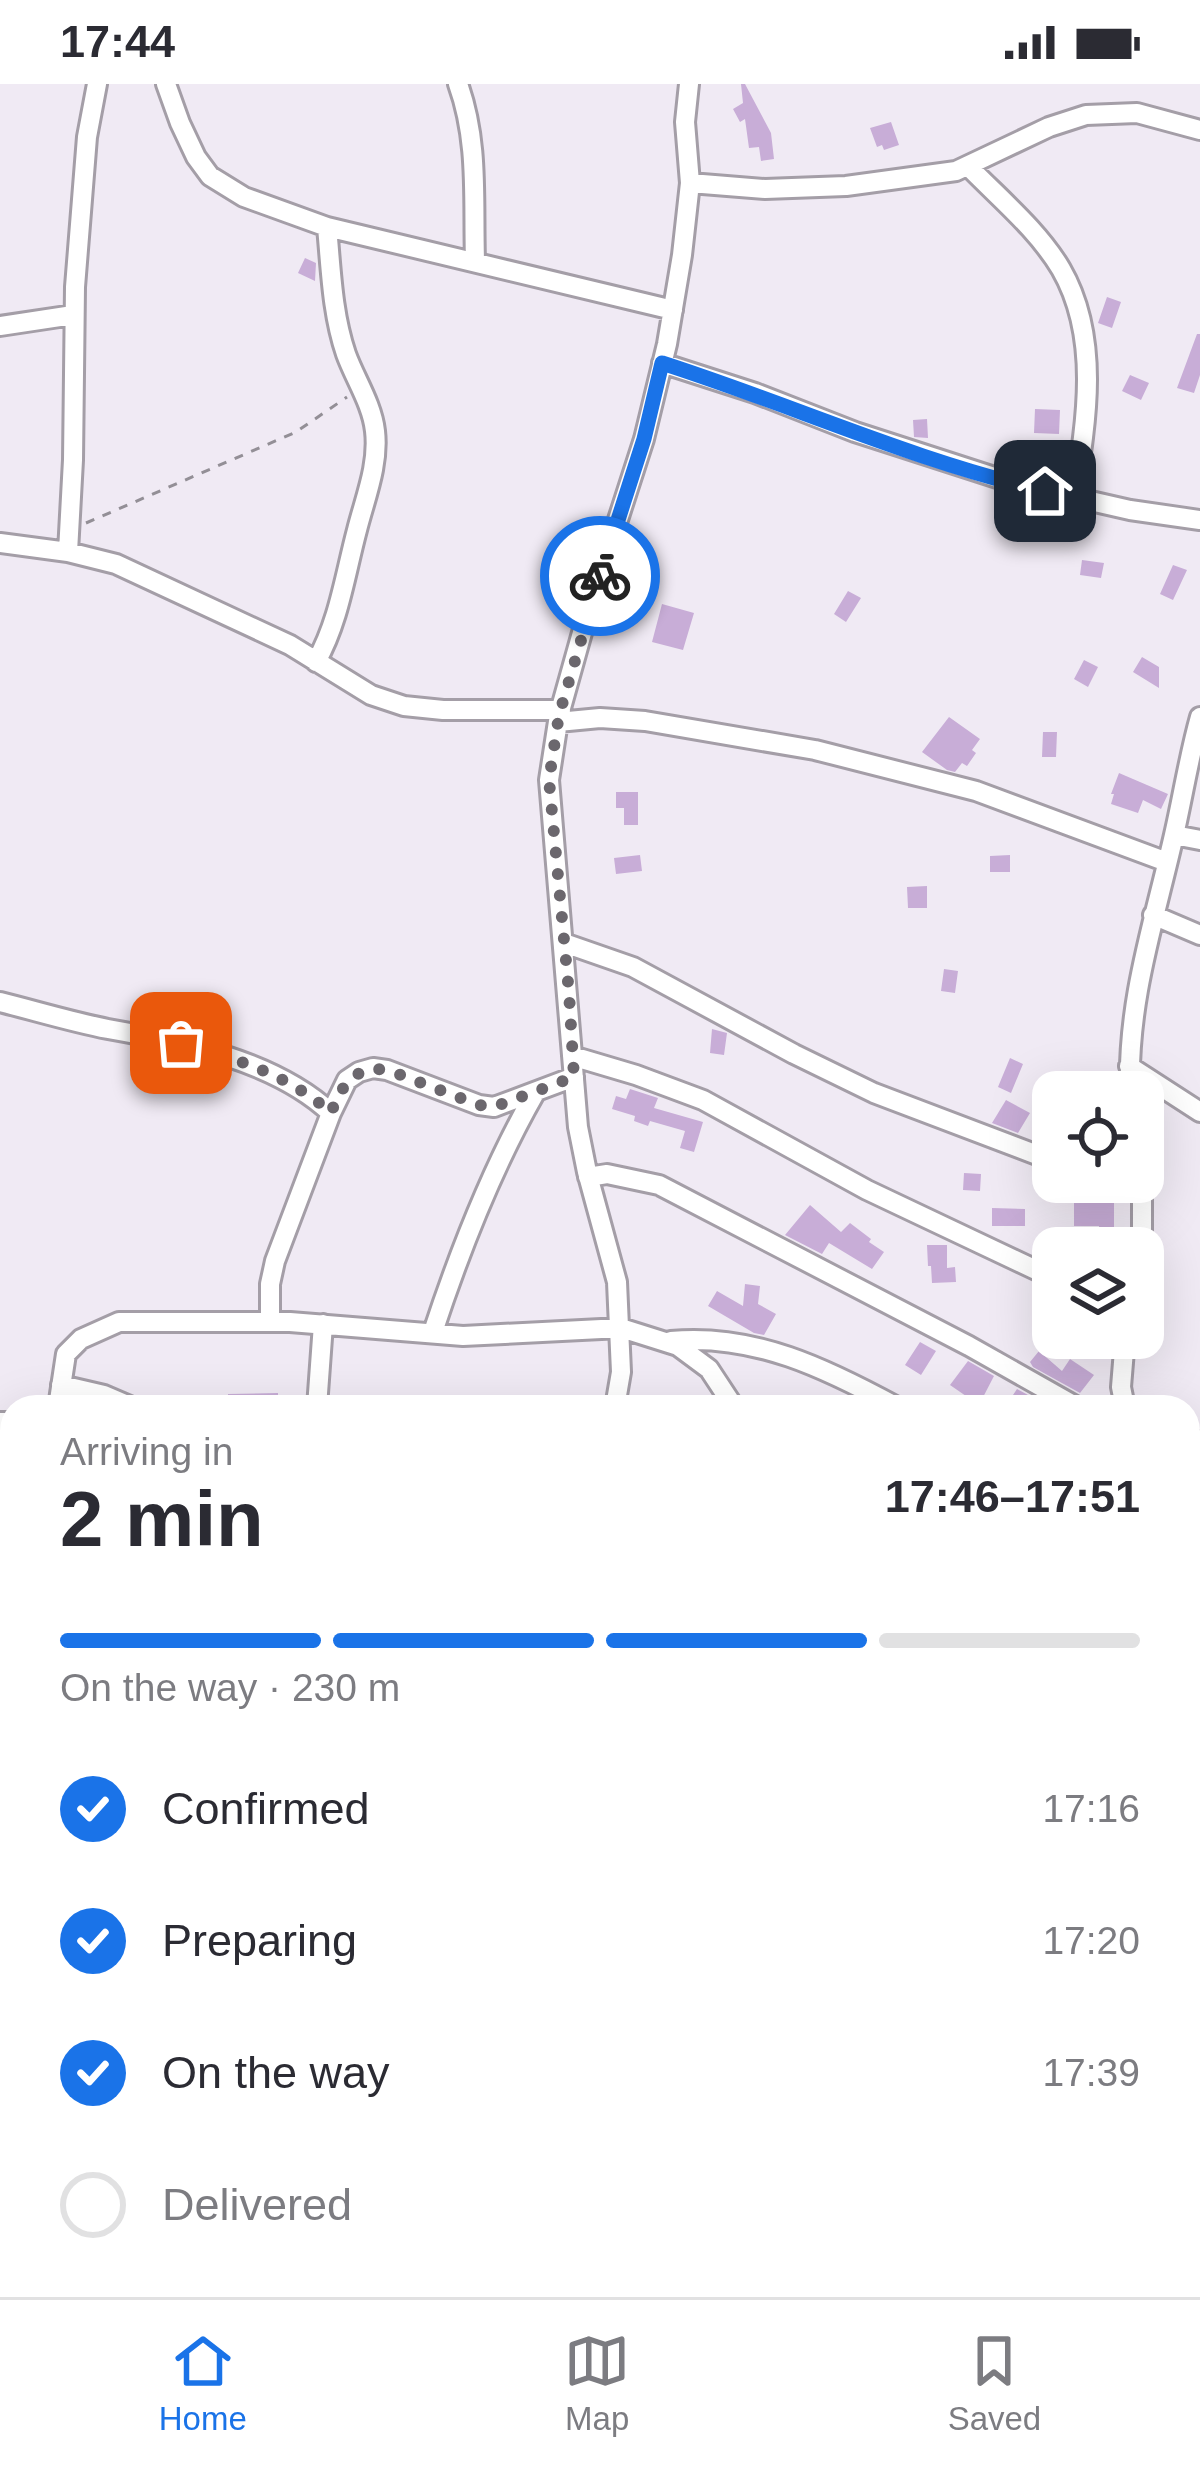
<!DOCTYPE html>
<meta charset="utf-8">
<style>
:root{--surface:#fff;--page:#f7f7f7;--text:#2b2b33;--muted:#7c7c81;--line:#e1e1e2;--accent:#1a73e8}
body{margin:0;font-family:Arial,sans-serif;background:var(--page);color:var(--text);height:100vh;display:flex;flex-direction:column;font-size:45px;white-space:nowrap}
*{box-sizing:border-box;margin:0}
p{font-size:39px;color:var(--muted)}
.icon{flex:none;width:66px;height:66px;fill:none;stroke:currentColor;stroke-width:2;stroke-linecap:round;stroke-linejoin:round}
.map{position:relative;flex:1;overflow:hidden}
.drawer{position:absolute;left:0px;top:1311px;width:1200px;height:903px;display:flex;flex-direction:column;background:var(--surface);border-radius:36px 36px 0 0;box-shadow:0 12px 48px #0002}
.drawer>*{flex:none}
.controls{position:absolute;left:1032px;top:987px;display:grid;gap:24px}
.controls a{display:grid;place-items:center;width:132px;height:132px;border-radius:24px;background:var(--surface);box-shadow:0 12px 48px #0002;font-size:60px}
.pin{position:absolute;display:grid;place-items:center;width:102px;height:102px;color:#fff;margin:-51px;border-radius:24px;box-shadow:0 6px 18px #0006}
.courier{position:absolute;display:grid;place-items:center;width:120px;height:120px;margin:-60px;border:9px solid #1a73e8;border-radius:50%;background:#fff;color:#222;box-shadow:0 3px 15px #0007}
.head em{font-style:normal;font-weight:800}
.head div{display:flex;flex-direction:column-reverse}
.head{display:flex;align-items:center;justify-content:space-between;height:204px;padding:0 60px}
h1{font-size:78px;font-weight:800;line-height:90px}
.bar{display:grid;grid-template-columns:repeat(4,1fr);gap:18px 12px;align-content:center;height:144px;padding:0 60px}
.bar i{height:15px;border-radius:9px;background:var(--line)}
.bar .current{background:var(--accent)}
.bar p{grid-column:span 4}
ol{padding:0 60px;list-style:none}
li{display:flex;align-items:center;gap:36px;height:132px}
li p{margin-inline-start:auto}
li .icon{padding:12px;border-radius:50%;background:var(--accent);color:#fff;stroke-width:4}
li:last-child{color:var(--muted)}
li i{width:66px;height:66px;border:6px solid var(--line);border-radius:50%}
.status{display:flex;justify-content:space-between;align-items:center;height:84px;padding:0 60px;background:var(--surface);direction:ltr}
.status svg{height:33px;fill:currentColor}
.tabs{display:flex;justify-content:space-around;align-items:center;height:168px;border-top:3px solid var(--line);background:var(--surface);font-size:33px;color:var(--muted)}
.tabs a{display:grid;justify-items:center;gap:6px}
.tabs .current{color:var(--accent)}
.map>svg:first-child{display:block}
.building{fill:#c8add7}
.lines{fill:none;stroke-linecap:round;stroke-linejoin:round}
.street-casing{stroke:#a49ea7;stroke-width:24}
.path{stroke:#938f96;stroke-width:3;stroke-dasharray:9 9;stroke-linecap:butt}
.street{stroke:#fff;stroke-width:18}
.done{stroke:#6b676d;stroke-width:12;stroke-dasharray:0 21.6}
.route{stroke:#1a73e8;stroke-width:15}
</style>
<div class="status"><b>17:44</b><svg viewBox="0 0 49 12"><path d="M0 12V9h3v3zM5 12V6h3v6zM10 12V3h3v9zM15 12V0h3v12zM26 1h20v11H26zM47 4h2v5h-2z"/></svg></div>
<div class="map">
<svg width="1200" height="2213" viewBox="0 0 1200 2213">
<rect width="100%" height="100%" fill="#f0eaf4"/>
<!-- building -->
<path class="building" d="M741,0H745L771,49L774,75L761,77L759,63L749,64L745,35L740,38L733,25L743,19Z
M891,38L899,61L884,66L882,61L877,63L870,44Z
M305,174L316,179L315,197L298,189Z
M1107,213L1121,218L1112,244L1098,239Z
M1197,250H1200V291L1194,309L1177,304Z
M1130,291L1149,299L1141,316L1122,307Z
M1035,325L1060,326L1059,350L1034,349Z
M927,335L928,354L914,353L913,336Z
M1082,476L1104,479L1101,494L1080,491Z
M1173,481L1187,486L1173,516L1160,510Z
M848,507L861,514L846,538L834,530Z
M662,520L694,529L683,566L652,558Z
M1142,573L1159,583V604L1133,588Z
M1084,576L1098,583L1088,603L1074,595Z
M949,633L980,655L972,666L976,669L967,682L962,679L955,688L947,686L922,668Z
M1043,648H1057L1056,673H1042Z
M1119,689L1168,710L1161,725L1143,716L1138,729L1111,720L1114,710H1111Z
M616,708H638V741H624V724H616Z
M640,771L642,787L616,790L614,774Z
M1010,771V788H990V772Z
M927,802V824H908L907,803Z
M944,885L958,887L955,909L941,907Z
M712,945L727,949L724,971L710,969Z
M1010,974L1023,980L1011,1009L998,1003Z
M630,1005L658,1014L654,1024L703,1038L694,1068L680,1064L685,1047L650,1037L648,1042L634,1037L635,1032L612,1025L616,1012L626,1015Z
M1006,1016L1030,1029L1018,1049L992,1039Z
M964,1089L981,1090L980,1107L963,1106Z
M1092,1108H1106L1114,1112V1164H1099V1142H1074V1117H1093Z
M810,1121L841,1148L850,1139L871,1155L869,1158L884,1168L872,1185L829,1159L822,1170L785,1151Z
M992,1124L1025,1125V1142H992Z
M927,1161H947V1184L955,1183L956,1198L932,1199L931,1182H928Z
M745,1200L760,1202L758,1220L776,1230L764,1251L754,1249L708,1222L717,1207L743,1222Z
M920,1258L936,1267L921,1291L905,1281Z
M1039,1267L1062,1287L1070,1275L1094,1291L1080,1309L1033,1283L1030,1278Z
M968,1277L994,1292L979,1321L950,1301Z
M1017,1305L1050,1323H1018L1009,1317Z
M278,1309V1323H228V1310Z
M1200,2179V2213L1181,2211L1178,2204L1188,2202V2192Z"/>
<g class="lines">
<defs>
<path id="street" d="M166,0L180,39L196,73L210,92L244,113L327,143L673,226
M458,0C479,58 473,116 475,176
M968,82C999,114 1038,146 1061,185C1101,254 1086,340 1074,413
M690,99L765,105L846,102L956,87L1049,43L1086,31L1137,29L1200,46
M0,242L73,231
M662,279L755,309L855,348L1016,400L1130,426L1200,436
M0,459L68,468L116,480L290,561L371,611L404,622L443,626H561
M68,468L73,376L75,203L87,53L97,0
M316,578C339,537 345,491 357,446C365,414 379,381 375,347C372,320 355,295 346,270C332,229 331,185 327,143
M558,638L600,634L645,637L815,666L976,707L1167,778
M1174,751L1200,756
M1153,831L1200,851
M564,859L633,883L794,970L874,1009L1053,1077
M0,918C36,927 72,938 108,945C182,958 274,976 331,1029
M572,972L636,991L703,1016L867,1106L1053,1194
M1129,982L1200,1028
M1130,1008C1127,917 1154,839 1174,751C1183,712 1189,672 1200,633
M588,1093L607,1090L659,1101L969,1262L1077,1323
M1115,1098L1143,1107
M1142,1164V1098
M270,1238V1200L275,1177L331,1029L347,996L359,988L373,984L387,986L479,1021L494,1023L574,993
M433,1248C460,1166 492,1084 535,1009
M671,1257C754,1249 827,1285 897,1323
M61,1301L104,1311L132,1323
M58,1323L66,1270L81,1255L119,1238H290L463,1252L621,1244L678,1262L709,1285L734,1323
M317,1323L323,1240
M615,1323L621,1288L617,1198L587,1088L578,1043L549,696L559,631L585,538L644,355L667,260L682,171L690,99L685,38L689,0
M1125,1323L1121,1303L1125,1254
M0,1338H12
M1188,1366L1200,1357
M1188,1586L1200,1595
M0,1693L12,1692
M1188,1909L1200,1917
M765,2202L771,2213
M1131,2202L1168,2213
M849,2213L857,2202"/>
</defs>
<!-- street casing -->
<use href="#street" class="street-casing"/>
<!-- path -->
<path class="path" d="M86,439L296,348L347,313"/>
<!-- street -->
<use href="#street" class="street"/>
</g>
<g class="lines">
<!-- done -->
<path class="done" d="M181,959C232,973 291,992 331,1029C342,1000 355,981 388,986L479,1021L494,1023L574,993L569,909L549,696L559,631L600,492"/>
<!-- route -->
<path class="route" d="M600,492L644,355L662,279C790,320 914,377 1045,407"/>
</g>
</svg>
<div class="controls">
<a><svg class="icon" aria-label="locate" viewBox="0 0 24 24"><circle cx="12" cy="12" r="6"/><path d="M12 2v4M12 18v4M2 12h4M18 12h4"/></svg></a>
<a><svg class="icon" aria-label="layers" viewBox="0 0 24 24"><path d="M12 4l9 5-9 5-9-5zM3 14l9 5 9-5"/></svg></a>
</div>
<div class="pin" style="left:181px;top:959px;background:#ea580c"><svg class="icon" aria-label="bag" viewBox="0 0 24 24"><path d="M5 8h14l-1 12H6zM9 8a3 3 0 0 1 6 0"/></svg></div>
<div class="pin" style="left:1045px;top:407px;background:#1f2937"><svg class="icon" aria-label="home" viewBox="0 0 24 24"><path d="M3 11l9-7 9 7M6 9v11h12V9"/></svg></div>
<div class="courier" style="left:600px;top:492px"><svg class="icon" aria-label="bike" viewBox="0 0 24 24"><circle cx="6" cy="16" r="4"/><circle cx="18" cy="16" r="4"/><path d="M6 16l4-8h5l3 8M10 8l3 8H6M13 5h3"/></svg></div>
<section class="drawer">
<div class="head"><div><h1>2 min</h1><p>Arriving in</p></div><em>17:46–17:51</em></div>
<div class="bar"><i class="current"></i><i class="current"></i><i class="current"></i><i></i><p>On the way · 230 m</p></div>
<ol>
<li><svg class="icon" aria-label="check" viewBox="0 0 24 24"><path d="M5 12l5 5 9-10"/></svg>Confirmed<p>17:16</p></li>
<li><svg class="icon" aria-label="check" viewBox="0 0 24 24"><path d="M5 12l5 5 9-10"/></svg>Preparing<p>17:20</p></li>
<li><svg class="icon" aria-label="check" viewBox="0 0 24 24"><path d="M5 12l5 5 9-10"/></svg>On the way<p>17:39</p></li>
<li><i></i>Delivered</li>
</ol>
</section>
</div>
<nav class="tabs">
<a class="current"><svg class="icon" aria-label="home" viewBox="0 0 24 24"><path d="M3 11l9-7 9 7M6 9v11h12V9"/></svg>Home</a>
<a><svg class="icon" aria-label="map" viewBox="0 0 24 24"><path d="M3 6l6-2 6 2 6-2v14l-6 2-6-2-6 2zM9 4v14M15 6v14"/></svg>Map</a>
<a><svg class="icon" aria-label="saved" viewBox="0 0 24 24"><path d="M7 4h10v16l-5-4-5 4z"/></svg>Saved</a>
</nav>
